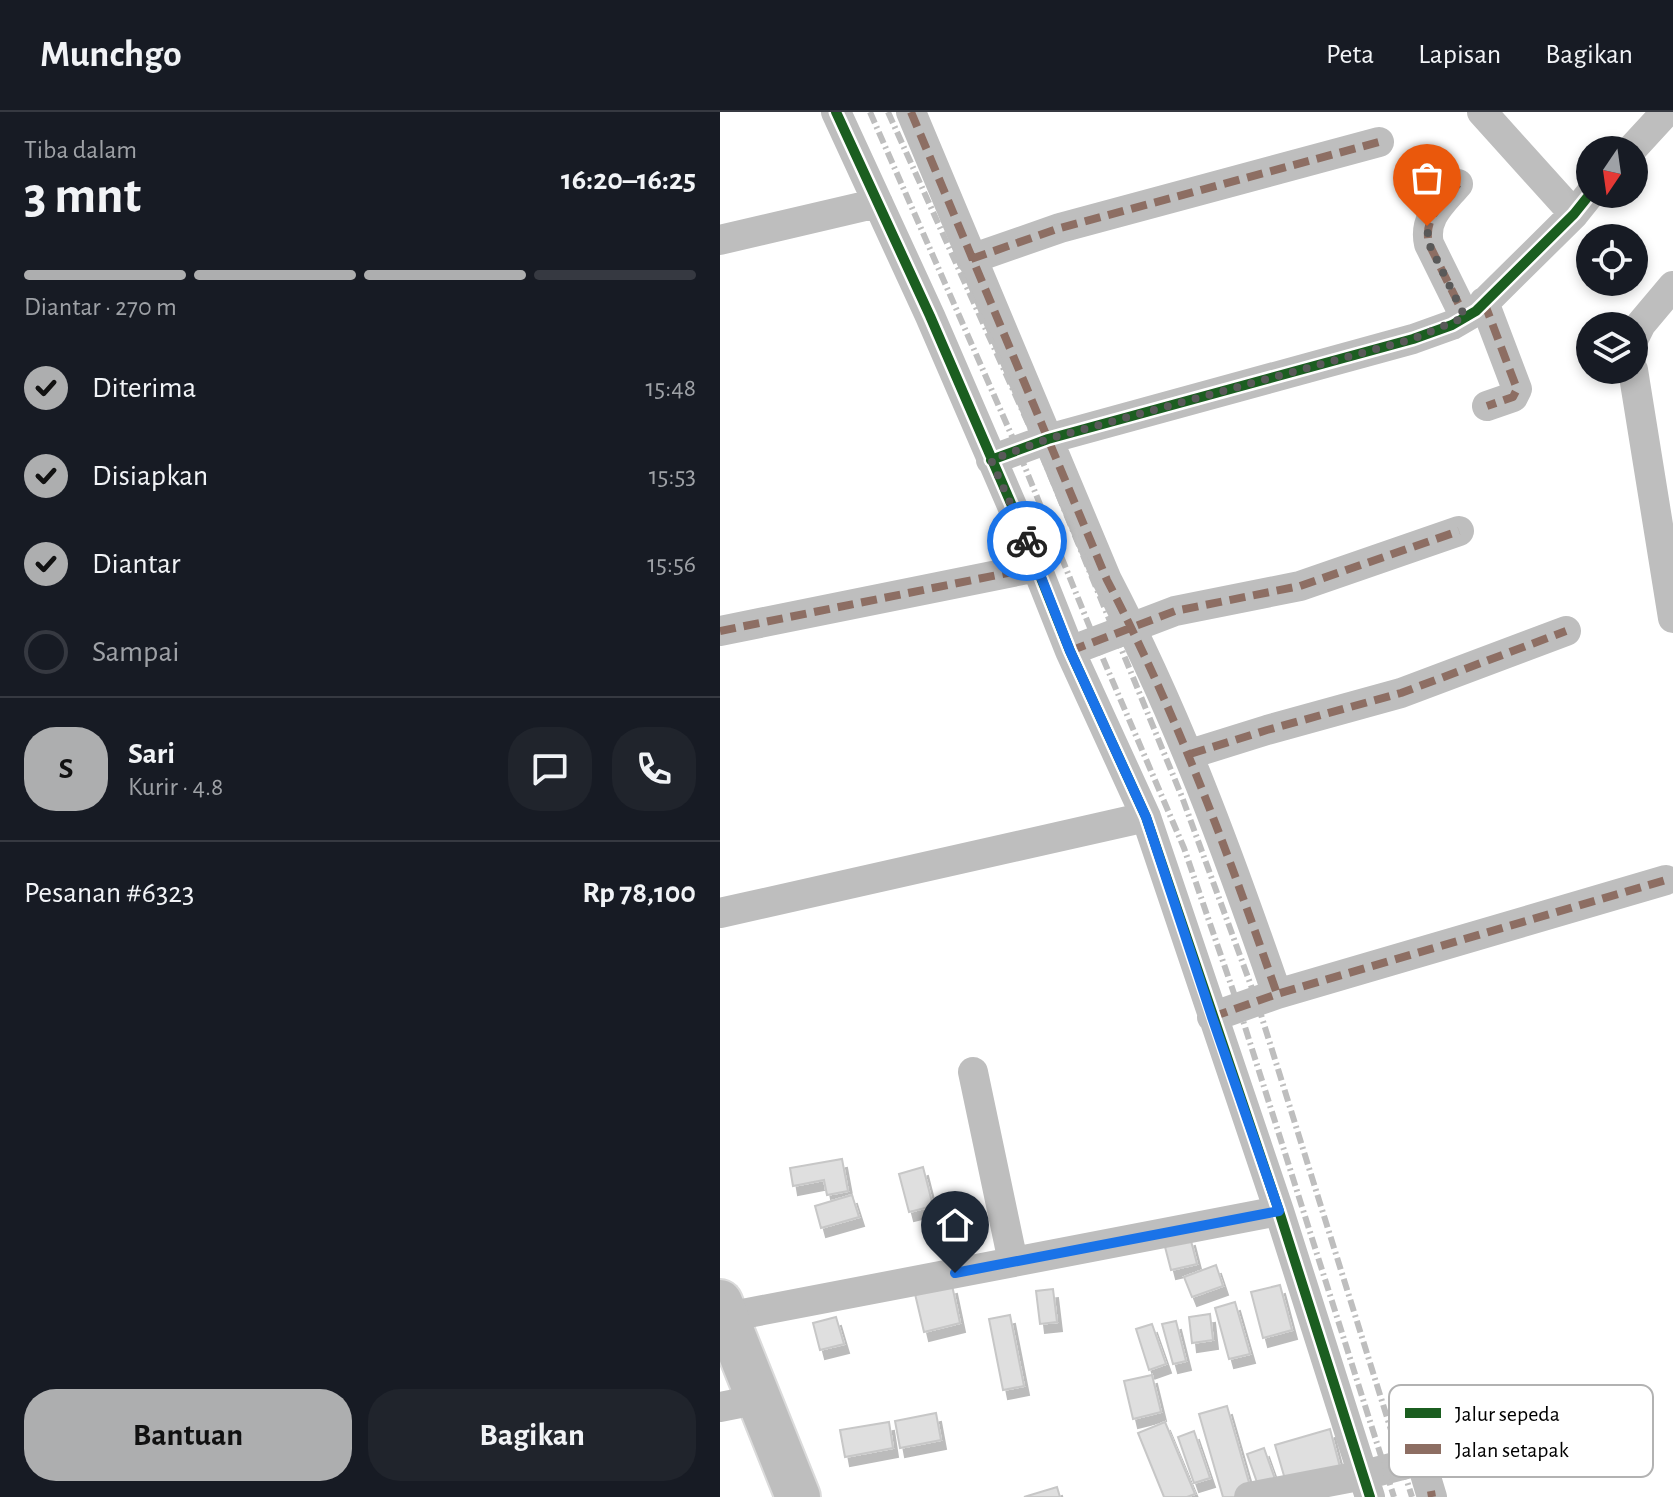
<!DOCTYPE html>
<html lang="id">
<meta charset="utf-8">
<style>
:root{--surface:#171b24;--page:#20242c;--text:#f1f3f6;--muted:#9ea1a6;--line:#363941;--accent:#adaeaf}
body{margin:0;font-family:"Alegreya Sans",sans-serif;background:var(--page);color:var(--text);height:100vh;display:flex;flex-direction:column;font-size:30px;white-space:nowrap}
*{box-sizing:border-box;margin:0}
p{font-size:26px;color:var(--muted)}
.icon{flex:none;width:44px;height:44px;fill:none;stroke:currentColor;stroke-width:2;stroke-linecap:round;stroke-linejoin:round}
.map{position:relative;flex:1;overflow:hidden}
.sheet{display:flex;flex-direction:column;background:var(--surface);width:720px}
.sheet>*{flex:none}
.needle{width:52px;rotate:193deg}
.tools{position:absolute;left:856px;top:24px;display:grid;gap:16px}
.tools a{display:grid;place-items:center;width:72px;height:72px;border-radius:50%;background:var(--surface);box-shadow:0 4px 12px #0003;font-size:40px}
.pin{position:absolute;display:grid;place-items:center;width:68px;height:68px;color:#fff;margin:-82px -34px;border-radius:50% 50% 50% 0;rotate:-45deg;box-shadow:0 0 8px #0007}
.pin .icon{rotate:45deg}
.courier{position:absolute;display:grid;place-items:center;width:80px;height:80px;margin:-40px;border:6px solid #1a73e8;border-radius:50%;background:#fff;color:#222;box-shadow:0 2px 10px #0007}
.summary em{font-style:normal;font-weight:700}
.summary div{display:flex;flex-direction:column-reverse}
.summary{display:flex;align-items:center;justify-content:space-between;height:136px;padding:0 24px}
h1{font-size:52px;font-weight:700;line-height:60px}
.bar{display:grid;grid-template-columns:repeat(4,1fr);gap:12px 8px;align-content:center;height:96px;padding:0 24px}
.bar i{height:10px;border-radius:6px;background:var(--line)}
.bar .active{background:var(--accent)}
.bar p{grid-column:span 4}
.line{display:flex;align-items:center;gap:20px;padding:0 24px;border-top:2px solid var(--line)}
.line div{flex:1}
.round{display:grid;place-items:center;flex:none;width:84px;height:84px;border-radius:32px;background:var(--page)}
ol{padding:0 24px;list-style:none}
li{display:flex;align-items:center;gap:24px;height:88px}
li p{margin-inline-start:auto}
li .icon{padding:8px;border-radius:50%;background:var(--accent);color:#111;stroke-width:4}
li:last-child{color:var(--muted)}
li i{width:44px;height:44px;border:4px solid var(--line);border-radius:50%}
.button{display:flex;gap:16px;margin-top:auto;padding:16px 24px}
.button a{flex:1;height:92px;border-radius:32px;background:var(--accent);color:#111;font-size:32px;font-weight:700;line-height:92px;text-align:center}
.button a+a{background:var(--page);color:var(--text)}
header{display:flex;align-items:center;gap:48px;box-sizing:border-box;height:112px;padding:0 40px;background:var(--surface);border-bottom:2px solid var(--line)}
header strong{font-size:38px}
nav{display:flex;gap:44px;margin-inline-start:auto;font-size:28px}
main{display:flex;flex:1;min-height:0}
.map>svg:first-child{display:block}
.building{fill:#dfdfdf;stroke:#c7c7c7;stroke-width:2;filter:url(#shadow)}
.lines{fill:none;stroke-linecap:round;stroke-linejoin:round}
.highway-casing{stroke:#dbdbdb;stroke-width:48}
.minor{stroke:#bebebe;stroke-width:30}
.highway{stroke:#bebebe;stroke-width:44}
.rail{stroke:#bebebe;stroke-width:6;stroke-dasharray:12 4 2 4;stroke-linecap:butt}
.quiet{stroke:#8d6e63;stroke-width:8;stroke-dasharray:16 8;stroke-linecap:butt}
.cycleway-casing{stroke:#fff;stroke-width:15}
.cycleway{stroke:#1b5e20;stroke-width:10}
.done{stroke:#595959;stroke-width:8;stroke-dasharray:0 14.4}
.route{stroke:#1a73e8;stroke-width:10}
.key{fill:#fff;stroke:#b2b2b2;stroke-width:2}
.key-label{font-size:22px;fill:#000}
</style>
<header>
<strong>Munchgo</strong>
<nav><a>Peta</a><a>Lapisan</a><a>Bagikan</a></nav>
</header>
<main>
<section class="sheet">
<div class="summary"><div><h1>3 mnt</h1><p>Tiba dalam</p></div><em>16:20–16:25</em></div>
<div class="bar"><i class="active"></i><i class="active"></i><i class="active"></i><i></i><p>Diantar · 270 m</p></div>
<ol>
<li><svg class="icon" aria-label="check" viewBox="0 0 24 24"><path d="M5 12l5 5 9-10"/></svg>Diterima<p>15:48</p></li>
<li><svg class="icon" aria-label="check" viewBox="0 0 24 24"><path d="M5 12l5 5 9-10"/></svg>Disiapkan<p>15:53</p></li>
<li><svg class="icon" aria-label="check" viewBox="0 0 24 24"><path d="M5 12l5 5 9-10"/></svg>Diantar<p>15:56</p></li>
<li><i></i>Sampai</li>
</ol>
<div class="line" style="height:144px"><b class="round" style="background:var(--accent);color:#111">S</b><div><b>Sari</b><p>Kurir · 4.8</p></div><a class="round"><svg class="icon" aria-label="chat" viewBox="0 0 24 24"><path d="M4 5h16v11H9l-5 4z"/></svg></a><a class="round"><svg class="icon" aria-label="phone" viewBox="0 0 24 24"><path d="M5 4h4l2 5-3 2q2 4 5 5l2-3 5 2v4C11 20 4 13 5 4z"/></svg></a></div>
<div class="line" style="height:104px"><div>Pesanan #6323</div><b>Rp 78,100</b></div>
<div class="button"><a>Bantuan</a><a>Bagikan</a></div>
</section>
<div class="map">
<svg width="953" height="1385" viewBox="0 0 953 1385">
<defs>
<filter id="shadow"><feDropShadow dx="5" dy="9" stdDeviation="0" flood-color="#0004"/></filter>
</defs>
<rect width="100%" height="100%" fill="#fff"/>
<!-- building -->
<path class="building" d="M122,1047L128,1079L107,1083L104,1068L73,1074L70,1056Z
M203,1055L213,1094L189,1100L179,1062Z
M132,1083L139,1105L101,1116L95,1094Z
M470,1125L477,1152L451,1158L444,1131Z
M496,1153L503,1174L472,1185L464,1165Z
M232,1173L240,1211L204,1220L195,1182Z
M560,1173L572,1218L543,1226L531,1180Z
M333,1177L337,1210L320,1212L316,1179Z
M515,1190L530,1242L509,1247L495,1196Z
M490,1202L493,1228L472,1231L469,1205Z
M290,1203L304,1274L283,1278L269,1207Z
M116,1205L124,1232L100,1238L93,1211Z
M456,1209L466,1249L453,1252L442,1212Z
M432,1212L446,1252L429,1258L416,1217Z
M432,1263L441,1300L413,1307L404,1269Z
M507,1294L532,1381L519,1385H503L479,1302Z
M216,1301L221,1328L180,1336L175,1309Z
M169,1310L173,1336L125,1345L120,1318Z
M445,1310L475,1382L467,1385H444L418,1321Z
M610,1317L621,1359L567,1374L555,1333Z
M474,1319L490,1366L474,1371L458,1325Z
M544,1336L556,1370L539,1376L527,1342Z
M337,1375L340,1385H304Z"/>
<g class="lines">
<defs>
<path id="highway" d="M0,1190L78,1385"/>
</defs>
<!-- highway casing -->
<use href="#highway" class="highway-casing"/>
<!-- minor -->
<path class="minor" d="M116,0L210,204L296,403L350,539L426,705L559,1099L650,1385
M191,0L387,468C458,604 507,738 557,882
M762,0L854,102
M911,38L946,0
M738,72C722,91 703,106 709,132L745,205
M0,128L158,91
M251,147L340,116L659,30
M764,190L797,277L793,285L767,294
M914,226L921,212L953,174
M913,258L953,506
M271,348L328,327L693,227L732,213L756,199L854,102L870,82
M0,519L317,455
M350,539L455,499L580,474L739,419
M470,642L547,618L681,581L846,519
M0,801L426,705
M492,905L557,882L946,768
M253,960L293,1150
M7,1205L559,1099
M0,1295L40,1287
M529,1385L644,1363L694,1350L702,1352L712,1385"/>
<!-- highway -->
<use href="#highway" class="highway"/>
<!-- rail -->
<path class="rail" d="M150,0L298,338L375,528L464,736L519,896L674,1385
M168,0L317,331L462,685L537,890L692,1385"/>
<!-- quiet -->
<path class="quiet" d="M191,0L387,468C458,604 507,738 557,882
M738,72C722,91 703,106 709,132L745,205
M251,147L340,116L659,30
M764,190L797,277L793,285L767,294
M0,519L317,455
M350,539L455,499L580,474L739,419
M470,642L547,618L681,581L846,519
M492,905L557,882L946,768
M711,1379L712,1385"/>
<defs>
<path id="cycleway" d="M116,0L210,204L296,403L350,539L426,705L559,1099L650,1385
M271,348L328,327L693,227L732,213L756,199L854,102L870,82"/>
</defs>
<!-- cycleway casing -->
<use href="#cycleway" class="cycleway-casing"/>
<!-- cycleway -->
<use href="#cycleway" class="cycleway"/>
</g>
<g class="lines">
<!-- done -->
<path class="done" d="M307,429L271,348L328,327L693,227L745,205L709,132L707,114"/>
<!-- route -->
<path class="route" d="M235,1161L559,1099L492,905L426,705L350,539L307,429"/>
</g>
<!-- legend -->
<rect x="669" y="1273" width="264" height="92" rx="12" class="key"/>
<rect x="685" y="1296" width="36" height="10" fill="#1b5e20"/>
<rect x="685" y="1332" width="36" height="10" fill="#8d6e63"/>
<g class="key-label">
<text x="735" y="1309">Jalur sepeda</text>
<text x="735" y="1345">Jalan setapak</text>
</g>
</svg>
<div class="tools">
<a><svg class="needle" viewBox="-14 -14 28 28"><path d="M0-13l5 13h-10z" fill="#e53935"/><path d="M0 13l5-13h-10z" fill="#9ea1a6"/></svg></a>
<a><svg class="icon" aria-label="locate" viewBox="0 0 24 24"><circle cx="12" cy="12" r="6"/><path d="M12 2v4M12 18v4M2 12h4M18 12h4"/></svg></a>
<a><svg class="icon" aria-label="layers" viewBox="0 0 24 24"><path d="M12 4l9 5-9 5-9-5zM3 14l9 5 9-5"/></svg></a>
</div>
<div class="pin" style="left:707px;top:114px;background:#ea580c"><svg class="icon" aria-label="bag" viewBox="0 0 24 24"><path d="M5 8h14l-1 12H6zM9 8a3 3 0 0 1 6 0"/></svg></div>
<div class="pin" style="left:235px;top:1161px;background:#1f2937"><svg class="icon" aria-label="home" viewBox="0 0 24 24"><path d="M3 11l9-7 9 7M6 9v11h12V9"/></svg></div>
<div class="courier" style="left:307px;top:429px"><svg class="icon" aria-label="bike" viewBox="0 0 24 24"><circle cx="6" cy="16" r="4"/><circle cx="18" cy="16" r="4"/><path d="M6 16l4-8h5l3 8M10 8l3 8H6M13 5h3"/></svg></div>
</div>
</main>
